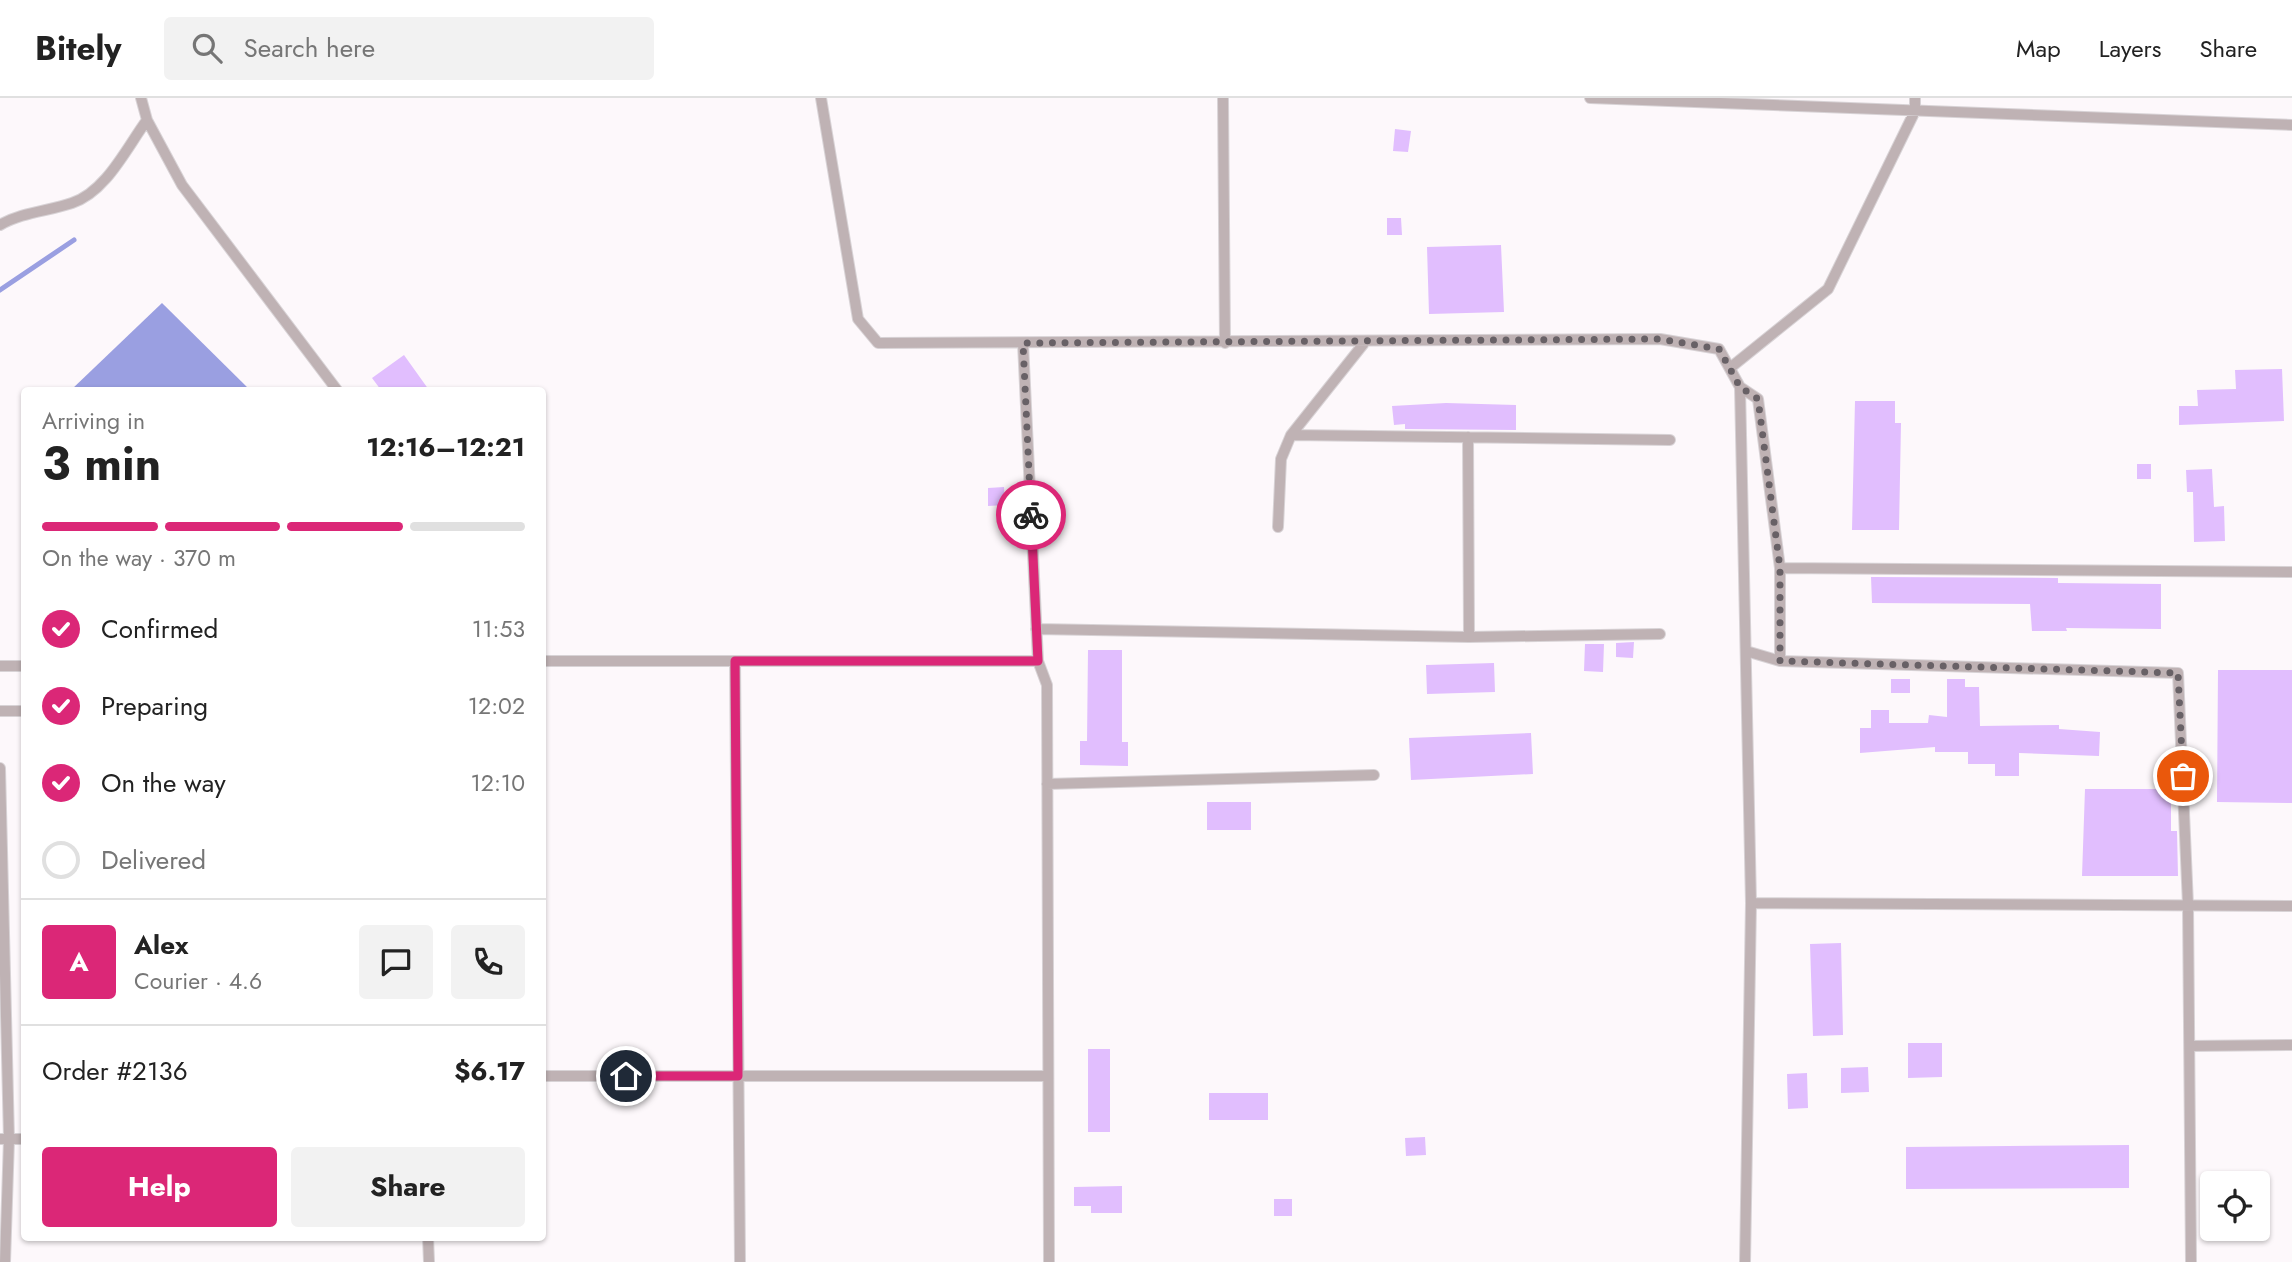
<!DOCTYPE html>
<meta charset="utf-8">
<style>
:root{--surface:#fff;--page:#f2f2f2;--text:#222;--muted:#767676;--line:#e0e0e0;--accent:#db2777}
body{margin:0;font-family:Jost,sans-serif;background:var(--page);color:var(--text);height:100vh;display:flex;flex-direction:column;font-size:26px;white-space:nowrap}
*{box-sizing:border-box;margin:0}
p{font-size:23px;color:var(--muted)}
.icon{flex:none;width:38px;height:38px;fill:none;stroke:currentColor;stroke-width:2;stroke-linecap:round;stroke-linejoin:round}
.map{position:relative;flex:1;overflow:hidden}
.sheet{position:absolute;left:21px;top:289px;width:525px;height:854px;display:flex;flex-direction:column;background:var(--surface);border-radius:7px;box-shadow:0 2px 5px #0004}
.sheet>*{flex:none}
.tools{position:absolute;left:2200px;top:1073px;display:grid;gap:14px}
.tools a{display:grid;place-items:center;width:70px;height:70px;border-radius:7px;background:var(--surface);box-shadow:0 2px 5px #0004;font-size:35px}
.pin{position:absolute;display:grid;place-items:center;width:60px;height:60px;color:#fff;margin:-30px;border:4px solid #fff;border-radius:50%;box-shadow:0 2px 7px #0007}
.courier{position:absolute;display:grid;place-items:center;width:70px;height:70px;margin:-35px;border:5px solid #db2777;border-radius:50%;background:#fff;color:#222;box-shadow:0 2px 9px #0007}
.summary em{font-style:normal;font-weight:700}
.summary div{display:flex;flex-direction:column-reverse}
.summary{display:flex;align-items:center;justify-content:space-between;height:119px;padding:0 21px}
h1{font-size:46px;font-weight:700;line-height:52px}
.bar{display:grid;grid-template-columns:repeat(4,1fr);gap:10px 7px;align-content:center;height:84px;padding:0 21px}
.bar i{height:9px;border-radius:5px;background:var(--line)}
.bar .current{background:var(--accent)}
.bar p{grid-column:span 4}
.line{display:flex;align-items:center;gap:18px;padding:0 21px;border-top:2px solid var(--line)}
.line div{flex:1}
.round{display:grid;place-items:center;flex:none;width:74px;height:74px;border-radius:7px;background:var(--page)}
ol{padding:0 21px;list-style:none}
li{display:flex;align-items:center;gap:21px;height:77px}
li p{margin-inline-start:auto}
li .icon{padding:7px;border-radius:50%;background:var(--accent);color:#fff;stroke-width:4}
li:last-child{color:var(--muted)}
li i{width:38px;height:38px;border:4px solid var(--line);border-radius:50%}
.primary-button{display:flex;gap:14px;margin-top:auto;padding:14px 21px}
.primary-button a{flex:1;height:80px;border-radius:7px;background:var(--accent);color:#fff;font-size:28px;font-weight:700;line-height:80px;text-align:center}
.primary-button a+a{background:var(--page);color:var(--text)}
header{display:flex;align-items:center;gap:42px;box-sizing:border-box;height:98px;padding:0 35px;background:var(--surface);border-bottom:2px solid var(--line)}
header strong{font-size:33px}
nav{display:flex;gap:38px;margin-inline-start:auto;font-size:24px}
.search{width:490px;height:63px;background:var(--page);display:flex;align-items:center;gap:18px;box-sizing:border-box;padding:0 24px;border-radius:7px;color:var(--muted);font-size:26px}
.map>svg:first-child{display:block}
.water{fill:#9a9fe1}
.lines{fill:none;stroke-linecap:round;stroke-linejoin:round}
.stream{stroke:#9a9fe1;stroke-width:5}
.building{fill:#e1befe}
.lane-casing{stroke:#d8d3d6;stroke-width:12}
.lane{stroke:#bfb2b4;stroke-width:10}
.done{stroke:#686166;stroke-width:7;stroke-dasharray:0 12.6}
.route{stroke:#db2777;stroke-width:9}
</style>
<header>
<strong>Bitely</strong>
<div class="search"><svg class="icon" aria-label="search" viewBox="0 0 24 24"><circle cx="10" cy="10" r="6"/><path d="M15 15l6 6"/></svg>Search here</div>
<nav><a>Map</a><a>Layers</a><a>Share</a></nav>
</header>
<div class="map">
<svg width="2292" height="1164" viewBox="0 0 2292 1164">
<rect width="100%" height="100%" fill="#fdf8fb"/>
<!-- water -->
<path class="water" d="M162,205L250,292H71Z"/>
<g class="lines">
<!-- stream -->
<path class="stream" d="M0,192L74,142"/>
</g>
<!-- building -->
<path class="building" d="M1395,31L1411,33L1408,54L1393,53Z
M1387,120H1401L1402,137H1387Z
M1501,147L1504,214L1429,216L1427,149Z
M404,257L429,292H381L372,280Z
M2282,271L2284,323L2179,327V308H2198L2197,292L2236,291L2235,272Z
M1855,303H1895V325H1901L1899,432H1852Z
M1446,305L1516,307V332L1405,331V326L1394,327L1392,308Z
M2137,366H2151V381H2137Z
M2212,371L2214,409L2224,408L2225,443L2194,444L2193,394H2187L2186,372Z
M1004,389L1005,407L988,408V390Z
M1871,479L2058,480V485L2161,486V531L2066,530L2067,533H2032L2030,506L1872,505Z
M1634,544L1633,560L1616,559V545Z
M1585,546H1604L1603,574L1584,573Z
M1088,552H1122V644H1128V668L1080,667V643H1087Z
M1494,565L1495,594L1427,596L1426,567Z
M2218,572H2292V705L2217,704Z
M1891,581H1910V595H1891Z
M1947,581H1965V589H1979L1980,628L2059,627V631L2100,634L2099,658L2019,655V678H1995V666H1968V654H1935V649L1860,655V630H1871V612H1889V625H1928L1929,617L1947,619Z
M1531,635L1533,676L1411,682L1409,640Z
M2085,691H2171V733H2177L2178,778H2082Z
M1207,704H1251V732H1207Z
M1841,845L1843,937L1813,938L1810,846Z
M1908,945H1942V979L1908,980Z
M1088,951H1110V1034H1088Z
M1868,969L1869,994L1841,995V970Z
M1807,975L1808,1010L1788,1011L1787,976Z
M1209,995H1268V1022H1209Z
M1425,1039L1426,1057L1406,1058L1405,1040Z
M2129,1047V1090L1906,1091V1049Z
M1122,1088V1115H1091V1108H1074V1089Z
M1274,1101H1292V1118H1274Z"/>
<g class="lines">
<defs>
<path id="lane" d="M141,0L147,22L182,87L337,292
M821,0L858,221L878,245L1660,241L1719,251L1740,289L1751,805L1745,1164
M1223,0L1225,245
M1590,0L2292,27
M0,127C22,114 49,113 72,105C106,94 127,49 147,22
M1730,270L1828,191L1915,13V0
M1740,289L1758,301L1780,470L2292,474
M1291,337L1670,342
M1468,339L1469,539
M1278,429L1281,361L1291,337L1365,244
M1780,470V563
M1036,531L1469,539L1660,536
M1746,553L1780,563L2178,575L2188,807L2191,1164
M542,563H1038L1023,245
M735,563L740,1164
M1038,563L1047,587L1049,1164
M0,568H24
M0,613H24
M0,670L9,1041L5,1164
M1047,686L1374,677
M1751,805L2292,808
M2190,948L2292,947
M542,978H1048
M0,1041H24
M428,1139L429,1164"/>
</defs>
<!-- lane casing -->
<use href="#lane" class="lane-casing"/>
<!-- lane -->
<use href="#lane" class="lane"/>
</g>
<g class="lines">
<!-- done -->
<path class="done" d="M1031,417L1023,245L1660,241L1719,251L1740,289L1758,301L1780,470V563L2178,575L2183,678"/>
<!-- route -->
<path class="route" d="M626,978H738L735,563H1038L1031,417"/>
</g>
</svg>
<div class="tools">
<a><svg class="icon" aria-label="locate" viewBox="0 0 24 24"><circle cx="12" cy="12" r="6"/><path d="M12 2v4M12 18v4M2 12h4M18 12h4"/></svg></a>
</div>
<div class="pin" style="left:2183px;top:678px;background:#ea580c"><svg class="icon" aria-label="bag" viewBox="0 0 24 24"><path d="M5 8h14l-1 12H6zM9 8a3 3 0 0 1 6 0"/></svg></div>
<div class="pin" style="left:626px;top:978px;background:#1f2937"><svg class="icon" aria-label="home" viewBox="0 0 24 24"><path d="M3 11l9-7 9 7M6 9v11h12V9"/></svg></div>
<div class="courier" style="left:1031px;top:417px"><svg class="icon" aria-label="bike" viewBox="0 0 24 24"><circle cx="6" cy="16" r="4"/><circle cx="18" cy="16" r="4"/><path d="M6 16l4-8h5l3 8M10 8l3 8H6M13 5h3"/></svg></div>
<section class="sheet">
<div class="summary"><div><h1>3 min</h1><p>Arriving in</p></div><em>12:16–12:21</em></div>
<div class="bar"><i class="current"></i><i class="current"></i><i class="current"></i><i></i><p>On the way · 370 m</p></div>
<ol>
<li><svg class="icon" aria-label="check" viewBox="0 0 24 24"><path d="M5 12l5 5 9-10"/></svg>Confirmed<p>11:53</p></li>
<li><svg class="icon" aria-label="check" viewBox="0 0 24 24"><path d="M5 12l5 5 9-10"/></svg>Preparing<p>12:02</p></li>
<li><svg class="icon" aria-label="check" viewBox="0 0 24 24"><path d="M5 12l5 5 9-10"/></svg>On the way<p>12:10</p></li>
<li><i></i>Delivered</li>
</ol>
<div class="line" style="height:126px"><b class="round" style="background:var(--accent);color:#fff">A</b><div><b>Alex</b><p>Courier · 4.6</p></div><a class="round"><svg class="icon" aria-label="chat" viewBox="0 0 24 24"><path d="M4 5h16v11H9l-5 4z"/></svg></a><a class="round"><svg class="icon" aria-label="phone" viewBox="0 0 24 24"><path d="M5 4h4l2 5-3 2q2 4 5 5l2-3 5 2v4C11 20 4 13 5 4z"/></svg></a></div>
<div class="line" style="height:91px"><div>Order #2136</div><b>$6.17</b></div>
<div class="primary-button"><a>Help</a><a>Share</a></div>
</section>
</div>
